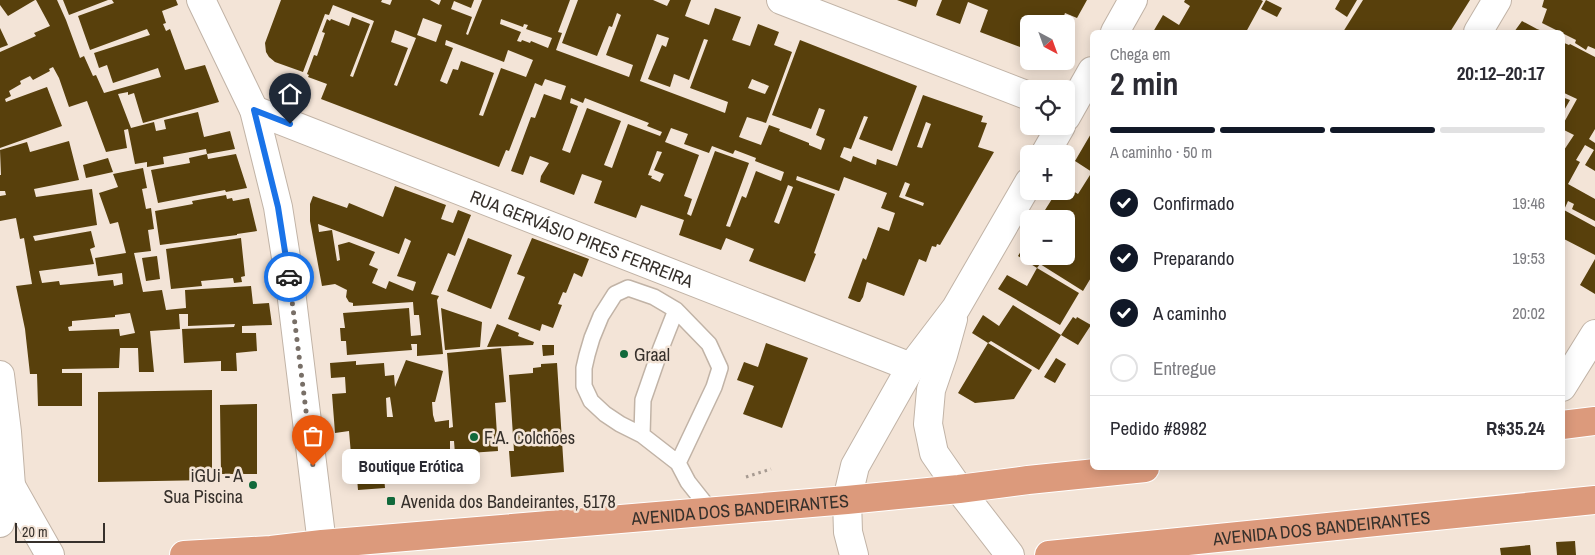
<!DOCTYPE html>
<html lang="pt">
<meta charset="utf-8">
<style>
:root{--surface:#fff;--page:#f7f7f7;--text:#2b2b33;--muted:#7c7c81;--line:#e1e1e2;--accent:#111827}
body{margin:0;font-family:"Archivo Narrow",sans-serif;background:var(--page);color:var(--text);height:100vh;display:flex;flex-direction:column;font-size:19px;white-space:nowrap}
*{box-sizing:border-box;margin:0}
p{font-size:16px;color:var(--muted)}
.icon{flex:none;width:28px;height:28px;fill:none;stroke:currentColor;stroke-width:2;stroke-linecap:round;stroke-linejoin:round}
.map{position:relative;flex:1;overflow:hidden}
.sheet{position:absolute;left:1090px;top:30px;width:475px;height:440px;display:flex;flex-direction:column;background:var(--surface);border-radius:8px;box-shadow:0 2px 12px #0003}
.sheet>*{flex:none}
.needle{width:32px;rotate:139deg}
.tools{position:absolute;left:1020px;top:15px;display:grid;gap:10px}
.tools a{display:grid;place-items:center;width:55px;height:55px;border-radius:8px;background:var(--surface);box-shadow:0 2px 12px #0003;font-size:25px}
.scale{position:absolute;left:15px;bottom:12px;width:90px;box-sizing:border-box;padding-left:5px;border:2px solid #36302b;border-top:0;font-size:14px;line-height:18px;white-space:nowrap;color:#36302b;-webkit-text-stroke:4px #f3e4d7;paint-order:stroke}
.pin{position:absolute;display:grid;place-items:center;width:42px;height:42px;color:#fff;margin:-51px -21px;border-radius:50% 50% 50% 0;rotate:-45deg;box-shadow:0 0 5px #0007}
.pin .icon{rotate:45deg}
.courier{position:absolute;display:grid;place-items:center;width:50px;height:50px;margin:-25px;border:4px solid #1a73e8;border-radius:50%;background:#fff;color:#222;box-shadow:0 1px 6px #0007}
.bubble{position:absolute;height:35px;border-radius:8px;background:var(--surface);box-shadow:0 2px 12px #0003;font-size:16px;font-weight:700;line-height:35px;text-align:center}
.headline em{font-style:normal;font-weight:700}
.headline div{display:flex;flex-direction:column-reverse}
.headline{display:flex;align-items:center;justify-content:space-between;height:85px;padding:0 20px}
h1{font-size:32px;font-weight:700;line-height:38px}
.bar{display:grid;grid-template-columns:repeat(4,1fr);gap:8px 5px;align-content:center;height:60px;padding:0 20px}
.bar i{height:6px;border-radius:4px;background:var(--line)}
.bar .active{background:var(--accent)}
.bar p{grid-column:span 4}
.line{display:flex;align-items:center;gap:12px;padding:0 20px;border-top:1px solid var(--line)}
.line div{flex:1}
ol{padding:0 20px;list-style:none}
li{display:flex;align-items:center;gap:15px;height:55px}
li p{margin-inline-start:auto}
li .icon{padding:5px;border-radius:50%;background:var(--accent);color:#fff;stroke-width:4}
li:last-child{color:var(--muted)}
li i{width:28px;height:28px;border:2px solid var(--line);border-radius:50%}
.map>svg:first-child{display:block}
.building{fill:#58400c;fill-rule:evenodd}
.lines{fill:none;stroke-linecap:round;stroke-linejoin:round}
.service-casing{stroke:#c1b3a6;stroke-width:18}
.minor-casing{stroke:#c1b3a6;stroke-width:30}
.trunk-casing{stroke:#fff;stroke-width:30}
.path{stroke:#a69a91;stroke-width:3;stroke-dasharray:2.5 4;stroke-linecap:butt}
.service{stroke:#fff;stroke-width:15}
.minor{stroke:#fff;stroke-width:28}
.trunk{stroke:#dc9a7c;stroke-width:28}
.done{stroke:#786f67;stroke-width:5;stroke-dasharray:0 9}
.route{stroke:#1a73e8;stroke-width:6}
.poi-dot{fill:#11693b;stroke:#f3e4d7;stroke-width:2}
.labels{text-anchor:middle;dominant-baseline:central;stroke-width:5;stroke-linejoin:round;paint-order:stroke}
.street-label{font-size:18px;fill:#36302b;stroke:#f3e4d7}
.poi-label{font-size:18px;fill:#36302b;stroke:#f3e4d7;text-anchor:start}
</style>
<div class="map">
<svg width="1595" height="555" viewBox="0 0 1595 555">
<rect width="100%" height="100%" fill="#f3e4d7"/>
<!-- building -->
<path class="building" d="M0,0H35L8,16L0,5Z
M36,0H57L66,20L80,58L84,56L93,76L96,75L104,93L161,77L158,68L113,83L107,65L99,68L94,53L150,35L147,29L90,50L78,16L114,3L112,0H176L178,5L162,11L166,23L163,24L166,31L170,29L185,70L205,65L219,102L143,123L134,93L128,95V92L118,94L131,128L154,122L156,131L166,129L164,120L198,112L204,137L230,131L235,149L207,154L208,159L236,154L247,188L226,192L225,190L158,203L151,170L190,163L189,158L207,154L206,149L163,157L164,164L147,167V162L135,164L128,129L124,130L127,148L106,152L87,101L69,107L59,78L53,67L49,69L50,71L33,80L30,76L20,81L21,84L9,91L11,96L5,99L6,102L47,87L62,126L0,148V52L36,36L34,33L50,26Z
M63,0H108L69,15Z
M281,0H382L381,2L390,5L392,0H430L439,5L441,0H474L471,8L454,1L451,9L472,17L466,34L468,35L482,0H570L558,32L562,33L556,50L629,77L633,65L606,55L621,15L617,13L612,27L609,26L597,56L562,43L578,0H653L667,6L670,0H691L685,16L709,25L715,8L741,17L732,40L750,46L758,24L779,32L774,45L792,52L766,123L747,117L739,137L761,145L769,125L780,129L779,131L809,143V145L821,150L825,139L816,135L825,110L819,108L811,129L772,115L800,40L917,86L892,151L859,139L868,117L864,116L851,149L844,147L840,157L851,162L853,156L876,165L877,159L897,166L923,95L983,116L981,122L987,123L978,147L994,152L940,245L937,244L936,247L932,246L926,262L919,259L904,296L867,282L863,297L860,302H858L848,298L863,258L866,260L878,227L889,231L895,213L881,208L887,193L844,177L839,191L797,176L796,180L835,194L814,253L816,254L805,282L749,261L754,249L726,238L721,250L679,235L684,220L641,205L636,218L594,203L602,181L582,174L574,195L540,182L541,176L549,163L530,156L523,175L511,171L531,117L535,118L544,94L561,100L566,86L545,79L542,86L535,83L509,151L506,150L499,167L321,99L327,84L308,77L309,75L307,74L314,55L317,56L325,33L322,32L327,19L330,21L331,19L349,26L352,17L370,24L350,76L353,77L374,21L333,5L329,15L325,14L303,72L275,62L269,57L266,52L265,43ZM423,18L442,25L436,42L417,35ZM501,19L523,27L524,24L528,25L526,29L552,38L548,48L531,41L530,43L522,40L521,42L517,41L521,32L500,24ZM395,30L416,38L397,86L394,85L408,48L391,42ZM657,34L669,38L666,47L662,45L648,79L670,87L674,74L689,80L704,39L708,40L690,88L728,102L725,113L640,81ZM446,40L504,62L508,50L533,60L526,77L501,68L483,116L479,115L494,73L461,61L458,70L453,69L447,84L440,81L453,48L445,45ZM752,79L769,86L765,94L748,88ZM571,98L583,103L585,98L649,123L647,126L662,132L660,136L628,124L612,168L604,165L621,121L587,108L570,153L562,150L578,106L570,103ZM926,122L931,124L922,148L917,147ZM671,128L688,134L684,144L709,153L712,146L733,154L735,150L756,158L755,161L784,172L781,181L756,171L746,198L742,196L730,227L726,226L749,163L715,151L691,216L687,214L692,199L684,196L699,155L665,142ZM657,151L662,152L654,170L664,174L660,182L651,178L652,176L648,175ZM905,182L910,184L905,196L924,203L923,206L899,197ZM788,185L793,187L779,224L774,222Z
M897,0H918L916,7Z
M942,0H1087L1077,18L1065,13L1061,24H1029V34L1026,33L1020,47L980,32L988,10L968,2L960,24L936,15Z
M1185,0H1261L1263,1L1246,32H1153L1163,15L1179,25L1190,6L1184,2Z
M1266,0L1282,8L1277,17L1261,9Z
M1340,0H1357L1347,17L1335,9Z
M1363,0H1470L1450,32H1343Z
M1544,0H1595V49L1588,46L1586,50L1575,43L1576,40L1542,23L1547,9L1542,7Z
M1522,21L1537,29L1545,32H1514Z
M0,28L8,45L0,48Z
M1562,42L1569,45L1570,44L1595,57V129L1589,139L1595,143V171L1585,165L1594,150L1585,145L1576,160L1580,162L1568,184L1595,199V221L1572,209L1574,204L1568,201L1564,210L1595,227V255L1562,238V153L1574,135L1562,129V126L1577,99L1562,92Z
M1562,97L1570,100L1562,114Z
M1092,132V172L1075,161Z
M69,141L79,180L34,189L36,197L92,189L97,225L33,236L35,241L91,231L95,247L90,249L94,264L39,271L42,283L59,281L60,285L113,280L114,286L123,284L122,273L98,276L95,258L126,253L118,222L110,224L99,193L118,187L113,174L143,168L147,188L142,189L146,209L151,208L154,229L148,230L151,251L134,253L143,292L162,290L166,310L186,308L185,290L251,286L253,304L269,303L272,325L242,326V333H256L257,351L236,353L237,371H221V361L184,363L182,329L234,327L235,324L188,326V314H179L180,329L150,331L154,372H139L138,348H120L119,368L62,369V373H82V406H38L37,374H30L25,329L16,286L32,284L24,238L20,239L16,218L0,221V196L6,195L5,191H0V175H1L0,150L27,142L30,152ZM130,313L135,333L120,336L119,329L69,331L68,327L72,326V321L115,317V315Z
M108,158L113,172L86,178L83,165Z
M1090,175L1092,176V276L1083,291L1040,264L1037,268L1018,256L1029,238V256H1066V219L1040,218L1057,191H1066V187L1078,194Z
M395,186L446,205L441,219L453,223L458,210L471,215L455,256L448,253L431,294L439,296L437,300L443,354L417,356V344H411L412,350L347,355L346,341H341L340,328H345L343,313L409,308L411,336L421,335L419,315H414L413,302L353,306V303L349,302L346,297L347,290L335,284L322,286L310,221V204L313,196L347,208L349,203L383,217ZM318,224L399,254L405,238L411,241L397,276L416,282L413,291L389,281L386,289L372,283L378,269L369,265L375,252L349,242L338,245L340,260L337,261L332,230L319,232Z
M226,195L227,199L232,198L233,201L249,198L257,231L237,234V235L160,245L155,211L193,204L192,201Z
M241,238L245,276L241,277L242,282L234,283L233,278L201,281L202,286L171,289L166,249Z
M468,238L512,255L491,309L447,291Z
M532,238L589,259L582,277L574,273L566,293L563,292L558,304L562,305L553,328L542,324L540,331L508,319L525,277L517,274Z
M157,256L160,279L146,281L142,258Z
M1595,259V294L1580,285Z
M1037,268L1079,293L1060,325L998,289L1007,275L1027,286Z
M1013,305L1061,335L1039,370L991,341L988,343L972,333L983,315L999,326Z
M441,308L482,322L480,347L445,350Z
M1073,317L1076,319L1077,317L1091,325L1078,345L1061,335Z
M497,324L519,333L518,336L534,342L533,345L487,347Z
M766,343L808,358L782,428L743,414L754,386L737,380L744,362L758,367Z
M988,343L1032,370L1014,399L975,403L958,393Z
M542,345H554V355L543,356Z
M501,348L506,402L495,403L498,451L455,454L454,441H450V449L438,451V457L391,460V463L383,464L385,488L358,490L356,466H352L349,431L335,433L332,394L346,393L345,377L331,378L330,363L356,361V365L384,363L385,376L394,375L395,387L406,360L443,371L435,402H432L433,415L435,422L449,420V428L453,427L447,353ZM390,397L393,417H387L386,398Z
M1056,358L1066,364L1055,383L1044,377Z
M557,363L564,472L511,477L509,451H514L509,375L533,373V368L541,367V364Z
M212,390V480L98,482V392Z
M257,404V474H221L220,405Z
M1575,541L1576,555H1557L1556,542Z
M1530,545L1531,555H1501L1500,548Z"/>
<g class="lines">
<defs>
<path id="service" d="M642,435L643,400L661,348L676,310
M678,463L714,387L720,368L709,344L676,310L654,297L628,288L615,294L601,316L592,338L587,355L584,368V386L591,401L605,414L620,424L642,435L678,463L688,482L711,511"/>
<g id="minor">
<path d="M201,0L254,110L278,207L290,283L322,544"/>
<path d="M781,0L1029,96"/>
<path d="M1115,32L1133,0"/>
<path d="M1478,32L1497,0"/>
<path id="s1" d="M254,110L911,367"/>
<path d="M1066,117L1092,71"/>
<path d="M1045,154L1061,126"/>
<path d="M953,319L943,355L931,390L928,424L934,453L959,489L1010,555"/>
<path d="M0,375L7,432L11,486L0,523"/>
<path d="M1562,387L1595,334"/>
<path d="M11,486L50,555"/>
<path d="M854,555L848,532L847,500L855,466L911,367L956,308L1029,182"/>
</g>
<g id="trunk">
<path d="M1562,425L1595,421"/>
<path id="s2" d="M184,555L271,550L322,544L847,500L959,489L1028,480L1145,468"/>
<path id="s3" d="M1049,555L1595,500"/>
</g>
</defs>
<!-- service casing -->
<use href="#service" class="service-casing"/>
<!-- minor casing -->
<use href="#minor" class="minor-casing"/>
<!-- trunk casing -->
<use href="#trunk" class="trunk-casing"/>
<!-- path -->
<path class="path" d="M746,477L771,469"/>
<!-- service -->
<use href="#service" class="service"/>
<!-- minor -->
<use href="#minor" class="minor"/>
<!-- trunk -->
<use href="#trunk" class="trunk"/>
</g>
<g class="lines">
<!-- done -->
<path class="done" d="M289,277L313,466"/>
<!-- route -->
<path class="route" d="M289,277L278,207L254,110L290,124"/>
</g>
<!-- markers -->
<g class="poi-dot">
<circle cx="624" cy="354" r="5"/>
<circle cx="474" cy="437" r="5"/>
<circle cx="253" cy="485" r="5"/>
<rect x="386" y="496" width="10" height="10" rx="2.5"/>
</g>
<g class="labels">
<!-- street labels -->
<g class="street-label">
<text stroke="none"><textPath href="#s1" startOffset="352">RUA GERVÁSIO PIRES FERREIRA</textPath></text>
<text stroke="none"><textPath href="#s2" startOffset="558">AVENIDA DOS BANDEIRANTES</textPath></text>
<text stroke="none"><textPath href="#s3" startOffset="274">AVENIDA DOS BANDEIRANTES</textPath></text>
</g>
<!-- poi labels -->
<g class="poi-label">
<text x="634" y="354">Graal</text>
<text x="484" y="437">F.A. Colchões</text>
<text x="243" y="475" text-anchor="end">iGUi - A<tspan x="243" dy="21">Sua Piscina</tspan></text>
<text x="401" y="501">Avenida dos Bandeirantes, 5178</text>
</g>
</g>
</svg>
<div class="tools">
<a><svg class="needle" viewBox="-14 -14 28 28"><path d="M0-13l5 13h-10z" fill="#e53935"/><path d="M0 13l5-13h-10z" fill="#7c7c81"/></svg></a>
<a><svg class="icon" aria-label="locate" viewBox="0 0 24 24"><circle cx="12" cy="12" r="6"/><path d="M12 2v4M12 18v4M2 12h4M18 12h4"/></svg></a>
<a>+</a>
<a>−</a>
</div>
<div class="scale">20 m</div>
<div class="pin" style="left:313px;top:466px;background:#ea580c"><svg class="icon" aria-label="bag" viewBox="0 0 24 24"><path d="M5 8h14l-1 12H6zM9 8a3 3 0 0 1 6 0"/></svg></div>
<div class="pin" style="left:290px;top:124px;background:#1f2937"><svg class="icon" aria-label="home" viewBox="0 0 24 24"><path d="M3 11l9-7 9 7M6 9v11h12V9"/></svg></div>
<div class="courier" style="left:289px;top:277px"><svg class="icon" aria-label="car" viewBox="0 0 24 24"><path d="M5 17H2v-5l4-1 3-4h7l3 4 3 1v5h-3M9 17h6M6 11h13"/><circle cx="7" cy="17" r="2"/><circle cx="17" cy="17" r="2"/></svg></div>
<div class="bubble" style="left:342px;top:449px;width:138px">Boutique Erótica</div>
<section class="sheet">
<div class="headline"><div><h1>2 min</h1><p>Chega em</p></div><em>20:12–20:17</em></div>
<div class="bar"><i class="active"></i><i class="active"></i><i class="active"></i><i></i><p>A caminho · 50 m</p></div>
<ol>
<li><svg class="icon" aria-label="check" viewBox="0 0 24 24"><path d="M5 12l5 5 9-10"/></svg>Confirmado<p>19:46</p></li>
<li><svg class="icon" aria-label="check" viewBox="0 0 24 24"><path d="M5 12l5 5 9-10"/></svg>Preparando<p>19:53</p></li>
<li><svg class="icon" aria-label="check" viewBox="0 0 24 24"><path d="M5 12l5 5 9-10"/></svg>A caminho<p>20:02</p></li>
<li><i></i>Entregue</li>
</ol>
<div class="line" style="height:65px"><div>Pedido #8982</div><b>R$35.24</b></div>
</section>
</div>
